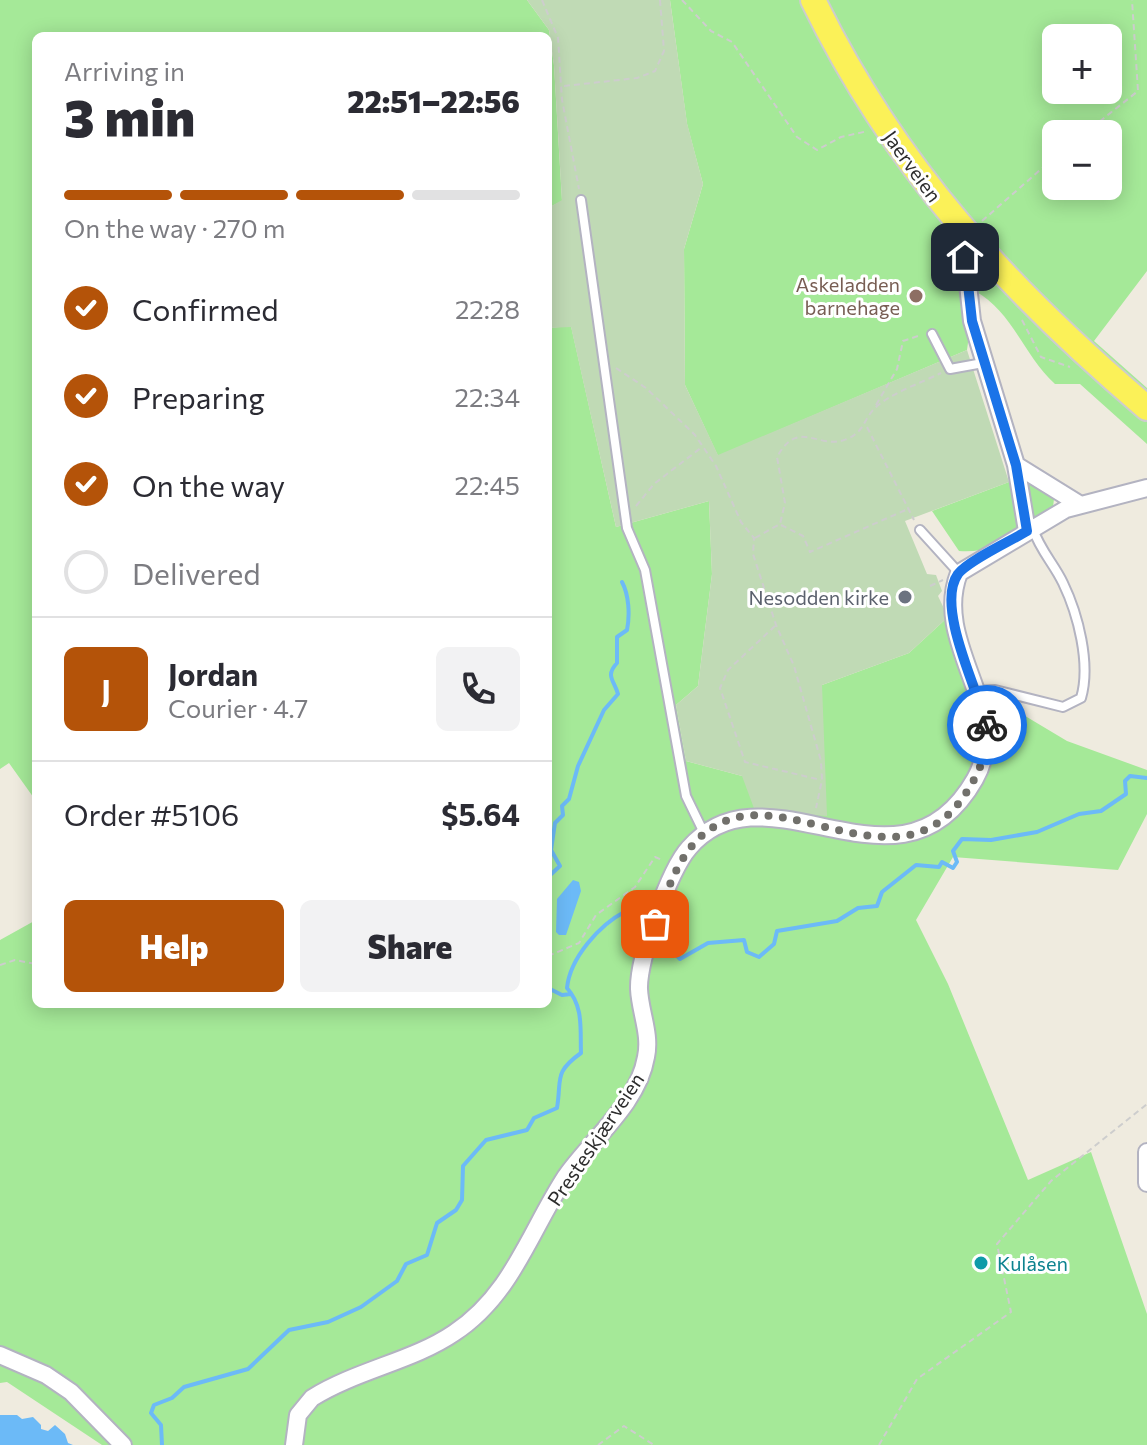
<!DOCTYPE html>
<meta charset="utf-8">
<style>
:root{--surface:#fff;--page:#f2f2f3;--text:#2b2b33;--muted:#7c7c81;--line:#e1e1e2;--accent:#b45309}
body{margin:0;font-family:Commissioner,sans-serif;background:var(--page);color:var(--text);height:100vh;display:flex;flex-direction:column;font-size:30px;white-space:nowrap}
*{box-sizing:border-box;margin:0}
p{font-size:26px;color:var(--muted)}
.icon{flex:none;width:44px;height:44px;fill:none;stroke:currentColor;stroke-width:2;stroke-linecap:round;stroke-linejoin:round}
.map{position:relative;flex:1;overflow:hidden}
.sheet{position:absolute;left:32px;top:32px;width:520px;height:976px;display:flex;flex-direction:column;background:var(--surface);border-radius:12px;box-shadow:0 4px 20px #0003}
.sheet>*{flex:none}
.controls{position:absolute;left:1042px;top:24px;display:grid;gap:16px}
.controls a{display:grid;place-items:center;width:80px;height:80px;border-radius:12px;background:var(--surface);box-shadow:0 4px 20px #0003;font-size:40px}
.pin{position:absolute;display:grid;place-items:center;width:68px;height:68px;color:#fff;margin:-34px;border-radius:16px;box-shadow:0 4px 12px #0006}
.courier{position:absolute;display:grid;place-items:center;width:80px;height:80px;margin:-40px;border:6px solid #1a73e8;border-radius:50%;background:#fff;color:#222;box-shadow:0 2px 10px #0007}
.summary em{font-style:normal;font-weight:800}
.summary div{display:flex;flex-direction:column-reverse}
.summary{display:flex;align-items:center;justify-content:space-between;height:136px;padding:0 32px}
h1{font-size:52px;font-weight:800;line-height:60px}
.bar{display:grid;grid-template-columns:repeat(4,1fr);gap:12px 8px;align-content:center;height:96px;padding:0 32px}
.bar i{height:10px;border-radius:6px;background:var(--line)}
.bar .on{background:var(--accent)}
.bar p{grid-column:span 4}
.line{display:flex;align-items:center;gap:20px;padding:0 32px;border-top:2px solid var(--line)}
.line div{flex:1}
.round{display:grid;place-items:center;flex:none;width:84px;height:84px;border-radius:12px;background:var(--page)}
ol{padding:0 32px;list-style:none}
li{display:flex;align-items:center;gap:24px;height:88px}
li p{margin-inline-start:auto}
li .icon{padding:8px;border-radius:50%;background:var(--accent);color:#fff;stroke-width:4}
li:last-child{color:var(--muted)}
li i{width:44px;height:44px;border:4px solid var(--line);border-radius:50%}
.cta{display:flex;gap:16px;margin-top:auto;padding:16px 32px}
.cta a{flex:1;height:92px;border-radius:12px;background:var(--accent);color:#fff;font-size:32px;font-weight:800;line-height:92px;text-align:center}
.cta a+a{background:var(--page);color:var(--text)}
.map>svg:first-child{display:block}
.green{fill:#a5e998;fill-rule:evenodd}
.cemetery{fill:#c0dab5}
.water{fill:#6cbaf7}
.lines{fill:none;stroke-linecap:round;stroke-linejoin:round}
.stream{stroke:#6cbaf7;stroke-width:4}
.service-casing{stroke:#b3b3c1;stroke-width:12}
.minor-casing{stroke:#b3b3c1;stroke-width:20}
.primary-casing{stroke:#cdcdcd;stroke-width:28}
.path{stroke:#cdcdcd;stroke-width:2;stroke-dasharray:6 4;stroke-linecap:butt}
.service{stroke:#fff;stroke-width:8}
.minor{stroke:#fff;stroke-width:16}
.primary{stroke:#fbf158;stroke-width:24}
.done{stroke:#71706b;stroke-width:8;stroke-dasharray:0 14.4}
.route{stroke:#1a73e8;stroke-width:10}
.education-dot{fill:#8d6e63;stroke:#fff;stroke-width:3}
.worship-dot{fill:#6b7280;stroke:#fff;stroke-width:3}
.culture-dot{fill:#0f9aa8;stroke:#fff;stroke-width:3}
.labels{text-anchor:middle;dominant-baseline:central;stroke-width:6;stroke-linejoin:round;paint-order:stroke}
.street-label{font-size:20px;fill:#2d2d2d;stroke:#fff}
.education-label{font-size:20px;fill:#785e54;stroke:#fff;text-anchor:end}
.worship-label{font-size:20px;fill:#5b616d;stroke:#fff;text-anchor:end}
.culture-label{font-size:20px;fill:#0d838f;stroke:#fff;text-anchor:start}
</style>
<div class="map">
<svg width="1147" height="1445" viewBox="0 0 1147 1445">
<rect width="100%" height="100%" fill="#efebdf"/>
<!-- green -->
<path class="green" d="M0,0H527L549,30L554,65L562,201L548,208V36H36V801L9,763L0,769Z
M670,0H1147V271L1094,341L1147,388V444L1080,384H1055C1024,356 1013,312 975,291L967,350L718,456L685,385L684,249L703,184L687,124ZM1056,38H1108V90H1056ZM1056,134H1108V186H1056Z
M571,326L616,527L709,501L712,574L698,686L676,705L686,761L742,776L822,685L909,653L948,617L985,692L1067,741L1147,770V814L1118,870L953,857L916,920L948,984L1028,1180L1091,1152L1147,1314V1445H102L7,1382L0,1383V940L36,920V1004H548V328Z
M1027,480L1054,499L1053,507C1021,530 999,554 959,551L932,511L1009,482Z"/>
<!-- cemetery -->
<path class="cemetery" d="M527,0H670L687,123L703,184L684,249L685,385L718,455L967,350L1009,482L905,521L927,574L936,575L942,591L938,596L948,617L909,653L822,685L827,816L755,811L742,776L686,761L676,705L698,686L712,574L709,501L616,527L571,327L548,328V208L562,200L554,65L549,30Z"/>
<!-- water -->
<path class="water" d="M573,880L579,882L581,891L566,935H559L556,932L557,899Z
M0,1415H17L22,1419L33,1417L41,1425V1429L48,1431L55,1425L65,1434L68,1443L73,1445H0Z"/>
<g class="lines">
<!-- stream -->
<path class="stream" d="M548,877L560,866L551,850L555,823L563,815L562,806L569,799L578,766L604,710L618,694C614,680 605,676 617,663V637L627,630C630,615 629,595 622,582
M658,936L680,959L708,943L744,940L747,952L759,957L774,944L777,931L837,921L858,908L877,906L882,892L916,865L939,867L942,862L953,868L957,862L953,851L962,839L991,840L1037,832L1079,814L1101,811L1126,794L1125,781L1130,776L1147,778
M548,988L562,995L571,994
M162,1445L161,1425L151,1413L154,1405L172,1398L184,1387L248,1369L289,1330L328,1322L361,1307L397,1281L406,1264L427,1255L437,1223L456,1210L462,1200L463,1166L486,1140L527,1130L534,1118L557,1108C562,1079 553,1073 581,1053C580,1030 584,1007 567,988C570,958 599,925 626,911L644,920"/>
<defs>
<path id="service" d="M581,200L627,528L645,570L686,796L704,833
M932,334L950,369L983,363
M920,530L959,573
M975,691L995,690L1063,707L1081,698C1091,664 1078,614 1063,583C1054,564 1040,550 1033,529"/>
<path id="minor" d="M965,257L972,321L1016,465L1027,531
M1016,465L1079,504
M1147,1152V1183
M0,1355L46,1375L71,1392L123,1445
M294,1445L298,1415L312,1398C357,1370 413,1361 454,1333C512,1295 530,1231 566,1176C592,1139 638,1104 646,1057C651,1034 640,1012 639,989C638,959 669,870 689,848C767,757 900,911 975,779C1014,710 931,645 959,573L1066,509L1147,488"/>
<path id="primary" d="M813,0C894,167 1007,289 1147,408"/>
</defs>
<!-- service casing -->
<use href="#service" class="service-casing"/>
<!-- minor casing -->
<use href="#minor" class="minor-casing"/>
<!-- primary casing -->
<use href="#primary" class="primary-casing"/>
<!-- path -->
<path class="path" d="M542,0L558,38L562,100L579,189
M682,0L711,31L732,42L797,137L817,150L841,137L868,131
M564,86L637,78L655,71L664,51L660,0
M1084,134L1138,91L1132,0
M982,221L1056,156
M1022,320L1041,357L1070,367
M616,368L646,388L695,435L716,466L741,522L754,538L753,554L776,625L794,666L821,761L822,780L816,808
M876,405L897,369L903,341L921,335
M867,427L914,520
M636,506L654,484L702,447
M781,525L803,536L810,552L908,509
M755,538L780,524L785,503L777,457C799,417 818,451 847,439C865,431 863,420 875,408C891,393 921,383 941,373
M930,586L943,580
M775,626L728,670L720,688L745,762L821,780
M548,956L579,943L596,915L635,887L655,857L662,860
M0,965L15,960L36,964
M598,1445L624,1426L654,1445
M879,1445L917,1379L1011,1312L997,1244L1051,1181L1147,1104"/>
<!-- service -->
<use href="#service" class="service"/>
<!-- minor -->
<use href="#minor" class="minor"/>
<!-- primary -->
<use href="#primary" class="primary"/>
</g>
<g class="lines">
<!-- done -->
<path class="done" d="M655,924C671,882 683,835 731,819C801,796 905,888 966,793C979,773 990,749 987,725"/>
<!-- route -->
<path class="route" d="M965,257L972,321L1016,465L1027,531C1011,541 969,560 958,574C935,606 978,691 987,725"/>
</g>
<!-- markers -->
<circle class="education-dot" cx="916" cy="296" r="8"/>
<circle class="worship-dot" cx="905" cy="597" r="8"/>
<circle class="culture-dot" cx="981" cy="1263" r="8"/>
<g class="labels">
<!-- street labels -->
<g class="street-label">
<text transform="translate(913 166) rotate(54)">Jaerveien</text>
<text transform="translate(595 1139) rotate(-56)">Presteskjærveien</text>
</g>
<!-- education labels -->
<g class="education-label">
<text x="900" y="284">Askeladden<tspan x="900" dy="23">barnehage</tspan></text>
</g>
<!-- worship labels -->
<g class="worship-label">
<text x="889" y="597">Nesodden kirke</text>
</g>
<!-- culture labels -->
<g class="culture-label">
<text x="997" y="1263">Kulåsen</text>
</g>
</g>
</svg>
<div class="controls">
<a>+</a>
<a>−</a>
</div>
<div class="pin" style="left:655px;top:924px;background:#ea580c"><svg class="icon" aria-label="bag" viewBox="0 0 24 24"><path d="M5 8h14l-1 12H6zM9 8a3 3 0 0 1 6 0"/></svg></div>
<div class="pin" style="left:965px;top:257px;background:#1f2937"><svg class="icon" aria-label="home" viewBox="0 0 24 24"><path d="M3 11l9-7 9 7M6 9v11h12V9"/></svg></div>
<div class="courier" style="left:987px;top:725px"><svg class="icon" aria-label="bike" viewBox="0 0 24 24"><circle cx="6" cy="16" r="4"/><circle cx="18" cy="16" r="4"/><path d="M6 16l4-8h5l3 8M10 8l3 8H6M13 5h3"/></svg></div>
<section class="sheet">
<div class="summary"><div><h1>3 min</h1><p>Arriving in</p></div><em>22:51–22:56</em></div>
<div class="bar"><i class="on"></i><i class="on"></i><i class="on"></i><i></i><p>On the way · 270 m</p></div>
<ol>
<li><svg class="icon" aria-label="check" viewBox="0 0 24 24"><path d="M5 12l5 5 9-10"/></svg>Confirmed<p>22:28</p></li>
<li><svg class="icon" aria-label="check" viewBox="0 0 24 24"><path d="M5 12l5 5 9-10"/></svg>Preparing<p>22:34</p></li>
<li><svg class="icon" aria-label="check" viewBox="0 0 24 24"><path d="M5 12l5 5 9-10"/></svg>On the way<p>22:45</p></li>
<li><i></i>Delivered</li>
</ol>
<div class="line" style="height:144px"><b class="round" style="background:var(--accent);color:#fff">J</b><div><b>Jordan</b><p>Courier · 4.7</p></div><a class="round"><svg class="icon" aria-label="phone" viewBox="0 0 24 24"><path d="M5 4h4l2 5-3 2q2 4 5 5l2-3 5 2v4C11 20 4 13 5 4z"/></svg></a></div>
<div class="line" style="height:104px"><div>Order #5106</div><b>$5.64</b></div>
<div class="cta"><a>Help</a><a>Share</a></div>
</section>
</div>
